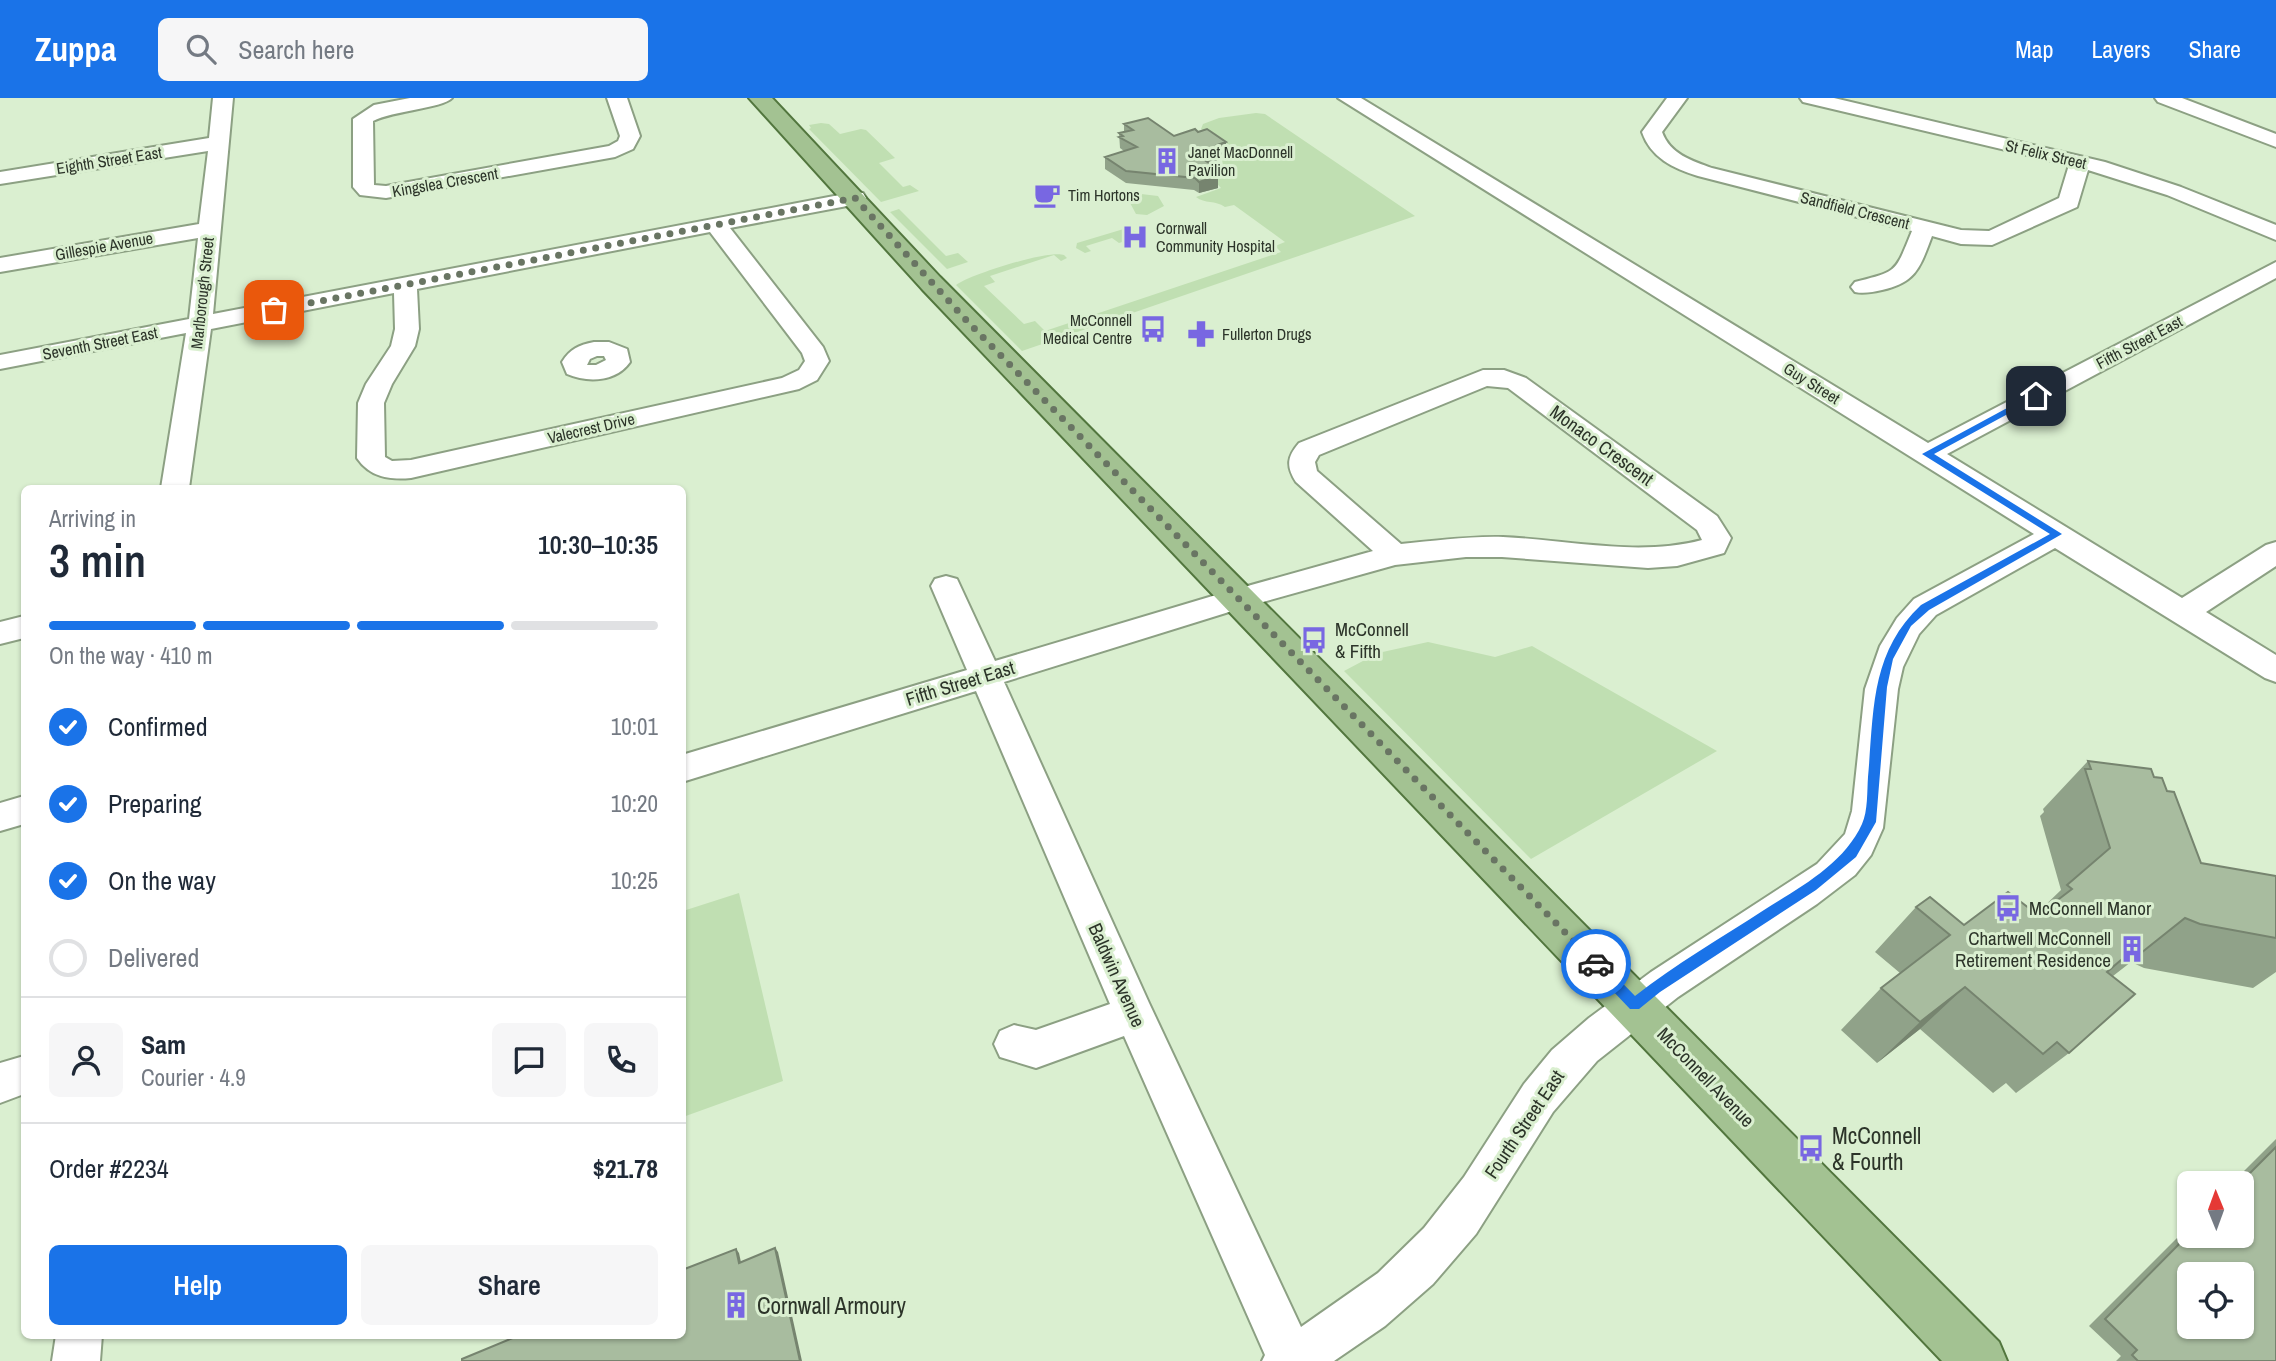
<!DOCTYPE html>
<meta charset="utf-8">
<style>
:root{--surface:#fff;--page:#f6f6f7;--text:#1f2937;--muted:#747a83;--line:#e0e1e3;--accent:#1a73e8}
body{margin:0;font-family:"Archivo Narrow",sans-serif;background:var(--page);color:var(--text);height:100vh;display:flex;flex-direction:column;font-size:26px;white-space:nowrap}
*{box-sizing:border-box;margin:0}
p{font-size:23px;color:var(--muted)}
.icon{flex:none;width:38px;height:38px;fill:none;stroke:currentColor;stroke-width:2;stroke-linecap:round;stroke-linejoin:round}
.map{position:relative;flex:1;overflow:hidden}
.panel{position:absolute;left:21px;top:387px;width:665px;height:854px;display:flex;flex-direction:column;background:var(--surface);border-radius:10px;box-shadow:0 2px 5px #0004}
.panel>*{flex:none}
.needle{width:46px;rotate:359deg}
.controls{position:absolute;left:2177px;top:1073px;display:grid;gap:14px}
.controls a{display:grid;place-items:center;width:77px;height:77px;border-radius:10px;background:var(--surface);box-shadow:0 2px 5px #0004;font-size:35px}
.pin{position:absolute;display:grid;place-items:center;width:60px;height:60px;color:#fff;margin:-30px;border-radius:14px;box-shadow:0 4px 10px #0006}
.courier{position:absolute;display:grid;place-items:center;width:70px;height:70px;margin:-35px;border:5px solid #1a73e8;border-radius:50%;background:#fff;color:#222;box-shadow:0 2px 9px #0007}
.summary em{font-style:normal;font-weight:600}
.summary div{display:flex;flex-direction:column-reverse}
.summary{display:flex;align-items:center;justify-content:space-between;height:119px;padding:0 28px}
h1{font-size:46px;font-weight:600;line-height:52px}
.bar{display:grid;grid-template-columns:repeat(4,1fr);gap:10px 7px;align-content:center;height:84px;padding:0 28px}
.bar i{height:9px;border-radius:5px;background:var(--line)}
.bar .on{background:var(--accent)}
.bar p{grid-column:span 4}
.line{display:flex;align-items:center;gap:18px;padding:0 28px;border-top:2px solid var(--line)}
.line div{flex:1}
.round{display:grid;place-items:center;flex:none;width:74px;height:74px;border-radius:10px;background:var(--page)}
ol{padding:0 28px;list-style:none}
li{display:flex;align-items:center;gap:21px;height:77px}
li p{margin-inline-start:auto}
li .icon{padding:7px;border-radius:50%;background:var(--accent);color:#fff;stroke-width:4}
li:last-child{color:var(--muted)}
li i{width:38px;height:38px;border:4px solid var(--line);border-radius:50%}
.cta{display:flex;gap:14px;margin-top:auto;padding:14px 28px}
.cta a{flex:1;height:80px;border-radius:10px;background:var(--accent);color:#fff;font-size:28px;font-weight:600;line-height:80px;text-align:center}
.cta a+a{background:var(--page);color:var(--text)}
header{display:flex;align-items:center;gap:42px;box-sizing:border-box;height:98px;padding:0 35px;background:var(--accent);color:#fff}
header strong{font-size:33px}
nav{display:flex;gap:38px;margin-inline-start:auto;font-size:24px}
.search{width:490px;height:63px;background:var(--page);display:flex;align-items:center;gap:18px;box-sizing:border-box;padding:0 24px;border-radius:10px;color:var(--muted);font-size:26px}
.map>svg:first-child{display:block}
.green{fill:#c0dfb2}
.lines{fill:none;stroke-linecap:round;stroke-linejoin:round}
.minor-casing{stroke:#8ca083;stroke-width:4}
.major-casing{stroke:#52763e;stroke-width:4}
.minor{fill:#fff;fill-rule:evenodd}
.major{fill:#a3c292;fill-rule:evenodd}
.wall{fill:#90a289}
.shaded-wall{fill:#76846f}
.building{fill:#a8bc9f;stroke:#76846f;stroke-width:2;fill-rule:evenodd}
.route{fill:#1a73e8}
.done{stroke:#697563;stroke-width:7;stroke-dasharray:0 12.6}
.labels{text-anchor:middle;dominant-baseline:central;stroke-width:6;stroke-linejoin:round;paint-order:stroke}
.far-poi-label{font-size:16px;fill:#2c3429;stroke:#daefd0;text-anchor:start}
.far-street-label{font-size:16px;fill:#2c3429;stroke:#daefd0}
.street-label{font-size:19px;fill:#2c3429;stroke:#daefd0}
.poi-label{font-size:19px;fill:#2c3429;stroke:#daefd0;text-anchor:start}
.near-poi-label{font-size:23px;fill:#2c3429;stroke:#daefd0;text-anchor:start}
</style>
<header>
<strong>Zuppa</strong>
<div class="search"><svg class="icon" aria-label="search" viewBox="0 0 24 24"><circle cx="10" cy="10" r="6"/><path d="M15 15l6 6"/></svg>Search here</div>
<nav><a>Map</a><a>Layers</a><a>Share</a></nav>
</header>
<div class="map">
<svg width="2276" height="1263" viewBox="0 0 2276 1263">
<rect width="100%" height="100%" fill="#daefd0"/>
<!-- green -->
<path class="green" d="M1256,15L1265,16L1415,118L1022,253L956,187C972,176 1047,152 1064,157L1067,160L1061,163L1054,157L990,178L995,184L984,188L1024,226L1035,223L1045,233L1281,154L1275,148L1285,144L1234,107L1225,109C1215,102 1205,106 1196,99L1221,90L1206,74L1220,69L1229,47L1201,31L1203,26L1219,20Z
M821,25L829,26L840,36L861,31L866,32L895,60L879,65L903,89L910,87L919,93L881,104L809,31L811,30L809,27Z
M1141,96L1158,98L1164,108L1147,117L1136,116L1129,103Z
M899,111L946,158L958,155L968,164L947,171L890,114Z
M1127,130L1144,137L1119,145L1112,140L1086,148L1091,153L1085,155L1076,150L1077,145Z
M1428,544L1495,559L1532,548L1717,653L1531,761L1344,573L1378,555Z
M739,795L783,983L683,1019V813Z"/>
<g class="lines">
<defs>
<path id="minor" d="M213,0H233L213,216L855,94L863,95L866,100L863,105L730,130L823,249L829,263L817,282L799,291L411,380C389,382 370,379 357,360L358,305L366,286L391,248L395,231L394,195L211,231L189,390H161L186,235L0,271V257L189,221L198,140L0,174V160L199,126L208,53L0,86V74L209,40ZM710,134L802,255L805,263L799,272L782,280L411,362L392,363L385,359L384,305L392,286L415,248L419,231L417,191Z
M410,0H452C443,10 392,13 373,23L374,87L386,88L609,48L618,43L620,38L607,0H627L640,38L633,51L615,59L386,100L360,97L353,89V21L374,7Z
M1338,0H1361L1928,345L2276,164V180L1947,356L2182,500L2266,447L2276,444V468L2206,514L2276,557V584L2265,580L2055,450L1936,517L1919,536L1903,569L1898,591L1883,730L1871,757L1855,777L1817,806L1678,899L1597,963L1553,1014L1476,1136L1433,1186L1385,1228L1334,1263H1262L1265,1257L1124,938L1036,970L1000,959L994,946L1000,933L1014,927L1036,932L1110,906L976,593L682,684V657L967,572L931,488L935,481L946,478L957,481L995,563L1226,494L1373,453L1296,384C1286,368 1287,359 1299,345L1483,272H1504L1526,280L1717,418L1731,440L1724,455L1677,468L1648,470L1502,459H1466L1395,467L1245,509L1004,584L1149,905L1301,1229L1378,1175L1424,1130L1464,1079L1524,986L1552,952L1589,920L1651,874L1817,766L1845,736L1852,713L1865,591L1880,548L1897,520L1914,501L2034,436ZM1487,288L1508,290L1697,432L1702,442C1638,459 1569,442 1503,439C1469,438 1435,443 1401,446L1317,373L1315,364L1319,357Z
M1667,0H1687L1662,34C1670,56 1692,63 1712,70L1961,132L1989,133L2059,100L2069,67L1803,4L1800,0H1834L2105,64L2181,89L2276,127V142L2167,97L2088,72L2077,109L1992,147L1961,146L1932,138C1920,169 1917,184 1882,192C1873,194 1864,196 1855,194L1851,189L1855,184C1899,173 1895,174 1912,133L1698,78C1673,70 1651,60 1642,34Z
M2155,0H2182L2276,36V49L2158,4Z
M594,244H609L627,251L630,264C616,284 588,285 567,276L562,264C570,251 579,247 594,244ZM597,258H604L606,262L596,267H587L590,261Z
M24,518V540L0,546V524Z
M24,698V726L0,733V705Z
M24,958V996L0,1005V965Z
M56,1237H102L100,1263H52Z"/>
<path id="major" d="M749,0H772L940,179L1999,1244L2007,1263H1942L922,191Z"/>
</defs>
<!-- minor casing -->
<use href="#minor" class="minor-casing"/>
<!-- major casing -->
<use href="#major" class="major-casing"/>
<!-- minor -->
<use href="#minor" class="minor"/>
<!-- major -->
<use href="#major" class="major"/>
</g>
<!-- wall -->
<path class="wall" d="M1124,26L1174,38L1198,34L1226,44L1225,56L1221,57V61L1208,65L1212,67L1211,72L1218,78V90L1199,95L1194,92L1126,85L1105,71V59L1124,53L1120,50L1119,35L1124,34Z
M2088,663L2154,679L2167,693L2201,765L2276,778V874L2253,890L2144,870L2131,864L2113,878L2069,955L2016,995L2006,985L1993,995L1920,931L1877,965L1841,932L1881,890L1900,875L1875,854L1916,809L1964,827L2036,816L2061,792L2040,718L2044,714L2043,711Z
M2276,1041V1263H2116L2121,1258L2089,1228L2189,1128V1138L2242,1085H2232Z"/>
<!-- shaded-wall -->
<path class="shaded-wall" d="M1226,44L1225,56L1221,57V61L1196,68L1197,57L1217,47Z
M1218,78V90L1199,95V84Z
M1965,889L1920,931L1877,965L1920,924Z
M775,1150L778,1154L802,1263H800Z
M736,1151L739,1155L742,1169L739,1165Z"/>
<!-- building -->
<path class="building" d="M1148,20L1174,38L1195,31L1198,34L1207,31L1226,44L1217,47L1221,50L1197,57L1212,67L1207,69L1218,78L1199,84L1195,80L1126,73L1105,59L1137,49L1119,39L1123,38L1119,35L1133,32L1124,26Z
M2088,663L2151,671L2154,679L2162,680L2167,693L2174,694L2201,765L2276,778V840L2200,826L2185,820L2141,855L2135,850L2107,874L2135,896L2069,955L2057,944L2043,956L1965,889L1920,924L1881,890L1950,837L1916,809L1930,799L1964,827L2008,794L2038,817L2072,791L2067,787L2110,750L2085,671H2091Z
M2276,1049V1263H2138L2132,1257L2137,1252L2105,1221L2189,1136V1138H2242V1085H2240ZM2189,1176H2242V1228H2189Z
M775,1150L800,1263H462V1261L520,1237H682V1172L736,1151L739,1165Z"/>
<!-- route -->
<path class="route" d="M2033,296L2041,298L1934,356L2062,436L1929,512L1911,528L1893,561L1887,589L1876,724L1856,759L1816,792L1660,894L1639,911H1630L1591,870V862H1600L1635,898C1676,866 1721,840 1764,812C1799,790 1844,766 1862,726C1868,713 1867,693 1868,679C1874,613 1870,555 1921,507L2050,436L1922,356Z"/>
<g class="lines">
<!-- done -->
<path class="done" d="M274,212L855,100L968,224L1596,866"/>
</g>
<!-- icons -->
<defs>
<symbol id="building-bare" viewBox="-9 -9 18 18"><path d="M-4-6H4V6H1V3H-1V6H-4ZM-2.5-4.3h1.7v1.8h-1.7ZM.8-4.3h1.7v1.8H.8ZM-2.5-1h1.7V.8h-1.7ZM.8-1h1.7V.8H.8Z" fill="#7867e2" stroke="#daefd0" stroke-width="2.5" paint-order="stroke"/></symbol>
<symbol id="cafe-bare" viewBox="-9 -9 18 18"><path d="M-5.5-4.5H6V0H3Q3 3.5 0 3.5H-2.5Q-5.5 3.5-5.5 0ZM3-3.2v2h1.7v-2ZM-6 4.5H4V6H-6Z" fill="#7867e2" stroke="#daefd0" stroke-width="2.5" paint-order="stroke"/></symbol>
<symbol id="hospital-bare" viewBox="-9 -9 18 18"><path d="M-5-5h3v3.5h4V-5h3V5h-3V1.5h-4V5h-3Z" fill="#7867e2" stroke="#daefd0" stroke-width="2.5" paint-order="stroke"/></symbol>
<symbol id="bus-bare" viewBox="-9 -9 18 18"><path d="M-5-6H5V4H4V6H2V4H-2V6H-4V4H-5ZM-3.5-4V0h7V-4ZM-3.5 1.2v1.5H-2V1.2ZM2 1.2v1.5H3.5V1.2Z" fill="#7867e2" stroke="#daefd0" stroke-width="2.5" paint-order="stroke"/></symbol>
<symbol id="pharmacy-bare" viewBox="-9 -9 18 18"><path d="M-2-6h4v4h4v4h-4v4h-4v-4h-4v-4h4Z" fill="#7867e2" stroke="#daefd0" stroke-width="2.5" paint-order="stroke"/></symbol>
</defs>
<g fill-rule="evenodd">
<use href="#building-bare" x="1148" y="44" width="38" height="38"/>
<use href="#cafe-bare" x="1028" y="78" width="38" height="38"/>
<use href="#hospital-bare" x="1116" y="120" width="38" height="38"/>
<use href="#bus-bare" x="1134" y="212" width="38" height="38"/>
<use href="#pharmacy-bare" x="1182" y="217" width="38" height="38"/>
<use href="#bus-bare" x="1295" y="523" width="38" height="38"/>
<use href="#bus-bare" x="1989" y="791" width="38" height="38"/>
<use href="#building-bare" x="2113" y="832" width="38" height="38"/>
<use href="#bus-bare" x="1792" y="1031" width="38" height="38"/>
<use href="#building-bare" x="717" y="1188" width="38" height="38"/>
</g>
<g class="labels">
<!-- far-poi labels -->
<g class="far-poi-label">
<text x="1188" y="54">Janet MacDonnell<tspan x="1188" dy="18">Pavilion</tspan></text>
<text x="1068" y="97">Tim Hortons</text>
<text x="1156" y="130">Cornwall<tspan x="1156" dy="18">Community Hospital</tspan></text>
<text x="1132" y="222" text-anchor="end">McConnell<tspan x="1132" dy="18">Medical Centre</tspan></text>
<text x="1222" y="236">Fullerton Drugs</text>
</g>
<!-- far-street labels -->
<g class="far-street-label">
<text transform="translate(2046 56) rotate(13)">St Felix Street</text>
<text transform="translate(109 62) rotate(-9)">Eighth Street East</text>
<text transform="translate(445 84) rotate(-10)">Kingslea Crescent</text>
<text transform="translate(1855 112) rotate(14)">Sandfield Crescent</text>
<text transform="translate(104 148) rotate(-10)">Gillespie Avenue</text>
<text transform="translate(202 195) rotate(-84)">Marlborough Street</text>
<text transform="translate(2139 244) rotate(-28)">Fifth Street East</text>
<text transform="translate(100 245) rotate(-11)">Seventh Street East</text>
<text transform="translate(1812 285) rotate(32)">Guy Street</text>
<text transform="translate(591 330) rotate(-13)">Valecrest Drive</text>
</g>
<!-- street labels -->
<g class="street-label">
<text transform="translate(1602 347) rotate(36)">Monaco Crescent</text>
<text transform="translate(960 585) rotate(-17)">Fifth Street East</text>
<text transform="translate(1117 877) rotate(66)">Baldwin Avenue</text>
<text transform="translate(1706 979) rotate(46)">McConnell Avenue</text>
<text transform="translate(1524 1026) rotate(-56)">Fourth Street East</text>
</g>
<!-- poi labels -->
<g class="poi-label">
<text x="1335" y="531">McConnell<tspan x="1335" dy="22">&amp; Fifth</tspan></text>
<text x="2029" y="810">McConnell Manor</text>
<text x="2111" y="840" text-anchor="end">Chartwell McConnell<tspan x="2111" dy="22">Retirement Residence</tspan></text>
</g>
<!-- near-poi labels -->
<g class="near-poi-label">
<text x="1832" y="1037">McConnell<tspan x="1832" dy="26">&amp; Fourth</tspan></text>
<text x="757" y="1207">Cornwall Armoury</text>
</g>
</g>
</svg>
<div class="controls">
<a><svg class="needle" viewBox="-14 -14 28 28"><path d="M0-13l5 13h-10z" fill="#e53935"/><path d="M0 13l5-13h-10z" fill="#747a83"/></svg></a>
<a><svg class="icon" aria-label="locate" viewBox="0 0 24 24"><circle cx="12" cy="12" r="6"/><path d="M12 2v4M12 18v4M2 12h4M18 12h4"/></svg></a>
</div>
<div class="pin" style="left:274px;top:212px;background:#ea580c"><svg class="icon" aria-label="bag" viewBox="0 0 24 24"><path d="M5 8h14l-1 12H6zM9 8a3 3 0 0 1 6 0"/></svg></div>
<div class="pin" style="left:2036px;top:298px;background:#1f2937"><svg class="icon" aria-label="home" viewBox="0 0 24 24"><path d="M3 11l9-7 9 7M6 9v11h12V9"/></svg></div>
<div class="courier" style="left:1596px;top:866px"><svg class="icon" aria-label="car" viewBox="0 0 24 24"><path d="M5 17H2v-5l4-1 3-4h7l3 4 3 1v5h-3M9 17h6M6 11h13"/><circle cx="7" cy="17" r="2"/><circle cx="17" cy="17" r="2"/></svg></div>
<section class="panel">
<div class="summary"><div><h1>3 min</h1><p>Arriving in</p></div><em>10:30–10:35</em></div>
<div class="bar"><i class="on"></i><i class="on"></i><i class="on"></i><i></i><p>On the way · 410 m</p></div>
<ol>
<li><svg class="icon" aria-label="check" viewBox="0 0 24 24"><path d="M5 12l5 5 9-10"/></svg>Confirmed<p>10:01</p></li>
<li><svg class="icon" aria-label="check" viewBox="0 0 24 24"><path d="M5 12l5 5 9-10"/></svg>Preparing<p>10:20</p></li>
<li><svg class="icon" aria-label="check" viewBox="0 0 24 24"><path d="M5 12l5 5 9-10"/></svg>On the way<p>10:25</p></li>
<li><i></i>Delivered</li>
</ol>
<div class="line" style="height:126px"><a class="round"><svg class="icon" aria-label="person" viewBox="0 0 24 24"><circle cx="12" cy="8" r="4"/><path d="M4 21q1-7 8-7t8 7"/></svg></a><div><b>Sam</b><p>Courier · 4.9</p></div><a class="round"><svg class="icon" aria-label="chat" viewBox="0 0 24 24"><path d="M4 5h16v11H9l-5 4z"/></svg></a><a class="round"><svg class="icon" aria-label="phone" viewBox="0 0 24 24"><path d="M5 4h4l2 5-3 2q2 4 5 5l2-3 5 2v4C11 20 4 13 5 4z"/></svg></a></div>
<div class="line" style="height:91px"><div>Order #2234</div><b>$21.78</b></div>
<div class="cta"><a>Help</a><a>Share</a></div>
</section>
</div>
